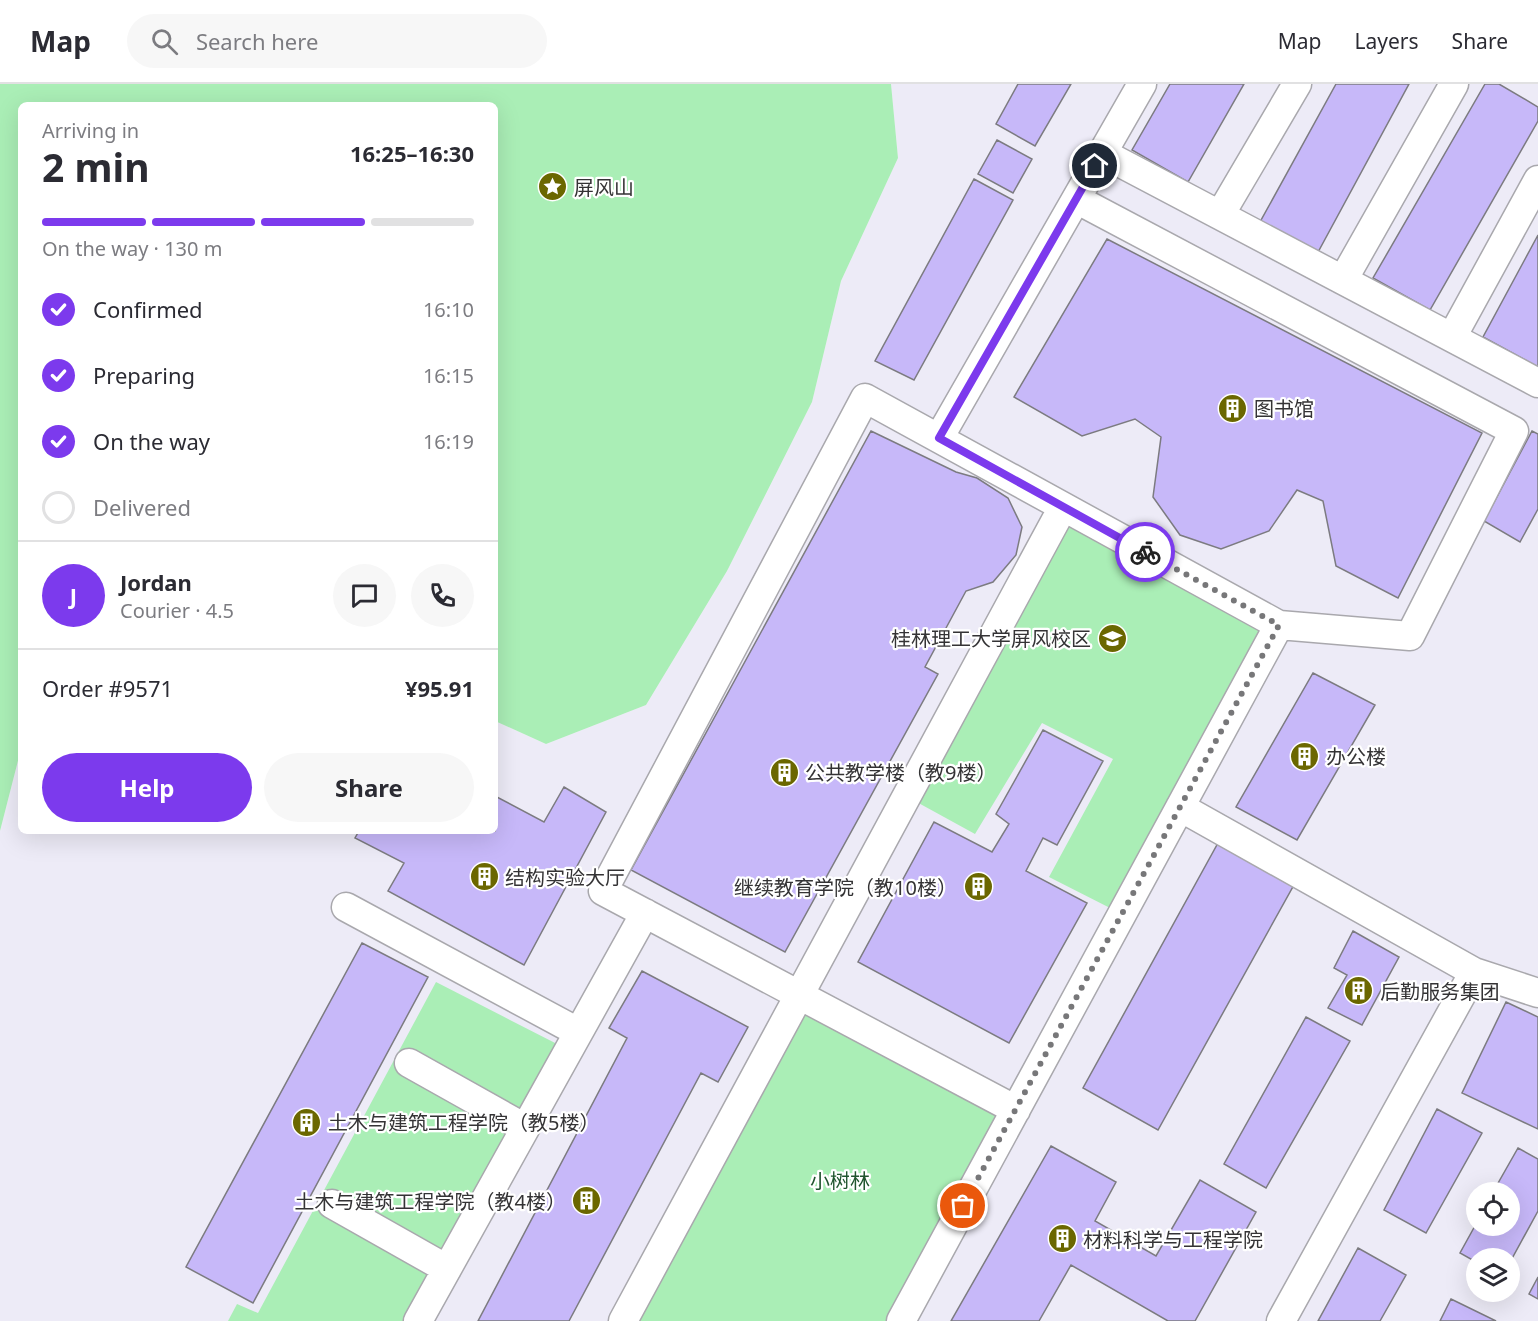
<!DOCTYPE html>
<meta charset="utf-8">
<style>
:root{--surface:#fff;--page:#f7f7f7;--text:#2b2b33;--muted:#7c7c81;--line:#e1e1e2;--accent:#7c3aed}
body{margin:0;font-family:"Noto Sans","Noto Sans SC",sans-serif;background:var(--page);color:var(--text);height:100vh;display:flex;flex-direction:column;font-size:22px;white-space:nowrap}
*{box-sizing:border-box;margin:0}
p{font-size:20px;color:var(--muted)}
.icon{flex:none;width:33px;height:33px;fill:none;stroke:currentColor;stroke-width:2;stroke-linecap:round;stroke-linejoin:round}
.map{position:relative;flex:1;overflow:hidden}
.sheet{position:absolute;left:18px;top:18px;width:480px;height:732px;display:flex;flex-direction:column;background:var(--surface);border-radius:9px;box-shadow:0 6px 24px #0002}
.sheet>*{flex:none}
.controls{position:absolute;left:1466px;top:1098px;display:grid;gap:12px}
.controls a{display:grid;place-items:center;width:54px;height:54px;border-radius:50%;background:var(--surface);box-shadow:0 6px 24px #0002;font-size:30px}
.pin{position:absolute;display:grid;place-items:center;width:51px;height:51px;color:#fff;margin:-26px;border:3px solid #fff;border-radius:50%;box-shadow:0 2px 6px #0007}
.courier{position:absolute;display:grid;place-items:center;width:60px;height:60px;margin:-30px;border:4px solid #7c3aed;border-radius:50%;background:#fff;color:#222;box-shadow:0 2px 8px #0007}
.overview em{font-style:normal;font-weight:700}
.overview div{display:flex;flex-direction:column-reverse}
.overview{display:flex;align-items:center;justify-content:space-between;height:102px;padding:0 24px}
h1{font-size:39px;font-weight:700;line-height:45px}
.bar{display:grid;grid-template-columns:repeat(4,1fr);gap:9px 6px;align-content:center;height:72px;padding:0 24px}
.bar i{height:8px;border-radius:4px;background:var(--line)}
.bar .active{background:var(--accent)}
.bar p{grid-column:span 4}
.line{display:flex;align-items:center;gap:15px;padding:0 24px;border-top:2px solid var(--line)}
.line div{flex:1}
.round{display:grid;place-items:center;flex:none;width:63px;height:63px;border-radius:32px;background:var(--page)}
ol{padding:0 24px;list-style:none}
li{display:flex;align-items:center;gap:18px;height:66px}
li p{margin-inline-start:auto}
li .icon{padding:6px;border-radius:50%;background:var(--accent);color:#fff;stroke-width:4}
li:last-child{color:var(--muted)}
li i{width:33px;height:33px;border:3px solid var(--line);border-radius:50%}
.action{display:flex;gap:12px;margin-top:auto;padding:12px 24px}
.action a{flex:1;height:69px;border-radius:36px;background:var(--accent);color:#fff;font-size:24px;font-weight:700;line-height:69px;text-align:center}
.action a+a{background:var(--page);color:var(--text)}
header{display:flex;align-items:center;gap:36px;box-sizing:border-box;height:84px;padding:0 30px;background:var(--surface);border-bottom:2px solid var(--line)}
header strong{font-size:28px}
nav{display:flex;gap:33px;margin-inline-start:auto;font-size:21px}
.search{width:420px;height:54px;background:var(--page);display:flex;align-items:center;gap:15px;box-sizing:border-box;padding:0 21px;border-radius:33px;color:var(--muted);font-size:22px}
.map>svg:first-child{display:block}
.built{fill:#edebf7;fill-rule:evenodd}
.green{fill:#aaeeb6}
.building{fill:#c7b8f9;stroke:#7c7b80;stroke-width:1.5}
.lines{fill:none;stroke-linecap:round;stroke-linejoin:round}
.minor-casing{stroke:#a9a8ad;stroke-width:31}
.minor{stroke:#fff;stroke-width:28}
.done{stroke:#777779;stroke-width:6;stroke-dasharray:0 10.8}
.route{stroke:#7c3aed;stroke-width:8}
.labels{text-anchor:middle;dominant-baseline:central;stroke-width:4.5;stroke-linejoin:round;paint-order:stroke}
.poi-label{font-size:20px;fill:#343335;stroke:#fff;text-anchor:start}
.park-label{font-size:20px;fill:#20552e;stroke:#fff}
</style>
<header>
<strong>Map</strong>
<div class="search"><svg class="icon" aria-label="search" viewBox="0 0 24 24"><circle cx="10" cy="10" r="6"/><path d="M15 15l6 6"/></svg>Search here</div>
<nav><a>Map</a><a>Layers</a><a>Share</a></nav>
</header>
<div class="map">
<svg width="1538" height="1237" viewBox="0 0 1538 1237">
<rect width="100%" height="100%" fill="#f4f4f8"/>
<!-- built -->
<path class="built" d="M891,0H1538V1237H0V747L21,665V747H495V637L546,660L646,621L727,487L812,318L841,197L898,74ZM1476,1108H1509V1142H1476ZM1476,1174H1509V1208H1476Z"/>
<!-- green -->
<path class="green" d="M0,0H891L898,74L841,197L812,318L727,487L646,621L546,660L495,637V21H21V665L0,747Z
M1066,435L1270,544L1114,826L1049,793L1113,675L1042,639L975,750L913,716Z
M436,898L559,961L406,1237H228L237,1220L258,1229Z
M806,926L1003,1030L889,1237H638Z"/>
<!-- building -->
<path class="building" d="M1018,0H1071L1035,62L996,40Z
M1170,0H1244L1188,98L1132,66Z
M1336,0H1409L1317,170L1260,138Z
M1485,0H1499L1538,23V37L1430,226L1373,194Z
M997,56L1032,75L1013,109L978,90Z
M974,95L1013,116L914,296L875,277Z
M1538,151V283L1483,253Z
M1107,155L1482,349L1398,514L1336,482L1323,417L1297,406L1269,447L1221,465L1180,451L1153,413L1161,353L1135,335L1082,352L1014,313Z
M871,347L956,388L977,394L1008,414L1022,443L1016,471L993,498L966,507L925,583L938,590L785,868L631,786Z
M1532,347L1538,350V425L1520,458L1484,437Z
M1313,589L1375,621L1297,756L1236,723Z
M1043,646L1103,677L1057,761L1043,754L1026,787L1087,819L1009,959L858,878L934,738L992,768L1009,740L996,730Z
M564,703L606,728L524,881L388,807L404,779L355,754L359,747H495V712L544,738Z
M1218,759L1295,799L1158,1046L1083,1004Z
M1353,847L1399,873L1362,941L1328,924L1347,891L1334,884Z
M362,859L428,893L253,1219L186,1183Z
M642,887L748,943L718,998L701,989L569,1237H478L627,954L609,944Z
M1506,918L1538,933V1045L1462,1009Z
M1306,933L1350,957L1266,1104L1224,1080Z
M1437,1025L1482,1049L1426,1149L1384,1126Z
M1051,1062L1116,1098L1095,1137L1156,1172L1200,1096L1256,1128L1195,1237H1168L1071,1181L1039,1237H951Z
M1518,1064L1538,1075V1127L1509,1180V1174H1476V1178L1460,1169L1476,1140V1142H1509V1108H1493Z
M1358,1164L1406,1191L1380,1237H1318Z
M1538,1193V1215L1529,1210Z
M1451,1215L1496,1237H1440Z"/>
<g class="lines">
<defs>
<path id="minor" d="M1102,69L1538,299
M1220,131L1297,0
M1343,196L1454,0
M1452,253L1538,96
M939,354L1142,0
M1180,723L1474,888L1538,909
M346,823L578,948
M409,979L525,1044
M1016,1026L603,807L865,314L1279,541L1410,552L1514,347L1076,115
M332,1120L447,1185
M418,1237L645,829
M623,1237L1063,423
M901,1237L1279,541
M1281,1237L1474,888"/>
</defs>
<!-- minor casing -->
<use href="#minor" class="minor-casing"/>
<!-- minor -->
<use href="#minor" class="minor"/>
</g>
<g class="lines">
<!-- done -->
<path class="done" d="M963,1122L1279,541L1145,468"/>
<!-- route -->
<path class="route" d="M1095,82L939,354L1145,468"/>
</g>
<!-- icons -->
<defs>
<symbol id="sight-disc" viewBox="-11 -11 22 22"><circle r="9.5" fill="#6b6700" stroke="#fff"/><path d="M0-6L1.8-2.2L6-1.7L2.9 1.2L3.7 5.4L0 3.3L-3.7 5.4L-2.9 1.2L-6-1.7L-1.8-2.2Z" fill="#fff"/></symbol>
<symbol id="building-disc" viewBox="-11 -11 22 22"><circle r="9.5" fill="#6b6700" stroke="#fff"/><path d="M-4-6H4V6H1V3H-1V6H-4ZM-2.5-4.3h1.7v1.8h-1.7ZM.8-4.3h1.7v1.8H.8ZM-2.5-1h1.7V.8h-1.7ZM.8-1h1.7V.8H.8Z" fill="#fff"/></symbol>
<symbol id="university-disc" viewBox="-11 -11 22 22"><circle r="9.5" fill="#6b6700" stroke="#fff"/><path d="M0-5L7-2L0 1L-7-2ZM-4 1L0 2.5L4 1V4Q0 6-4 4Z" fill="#fff"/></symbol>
</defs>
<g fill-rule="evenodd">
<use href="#sight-disc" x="536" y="86" width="33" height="33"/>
<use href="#building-disc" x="1216" y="308" width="33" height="33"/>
<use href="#university-disc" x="1096" y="538" width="33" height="33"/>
<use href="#building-disc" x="1288" y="656" width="33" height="33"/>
<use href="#building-disc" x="768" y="672" width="33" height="33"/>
<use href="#building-disc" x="468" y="776" width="33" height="33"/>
<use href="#building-disc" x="962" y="786" width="33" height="33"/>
<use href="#building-disc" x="1342" y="890" width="33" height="33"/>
<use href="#building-disc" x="290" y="1022" width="33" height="33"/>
<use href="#building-disc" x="570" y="1100" width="33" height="33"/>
<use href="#building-disc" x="1046" y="1138" width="33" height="33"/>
</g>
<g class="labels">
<!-- poi labels -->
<g class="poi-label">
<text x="574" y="103">屏风山</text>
<text x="1254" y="324">图书馆</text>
<text x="1091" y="554" text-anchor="end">桂林理工大学屏风校区</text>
<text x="1326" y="672">办公楼</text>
<text x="805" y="688">公共教学楼（教9楼）</text>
<text x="505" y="793">结构实验大厅</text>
<text x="957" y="803" text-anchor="end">继续教育学院（教10楼）</text>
<text x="1380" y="907">后勤服务集团</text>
<text x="328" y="1038">土木与建筑工程学院（教5楼）</text>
<text x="566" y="1117" text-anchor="end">土木与建筑工程学院（教4楼）</text>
<text x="1083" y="1155">材料科学与工程学院</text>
</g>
<!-- park labels -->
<g class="park-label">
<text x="840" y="1096">小树林</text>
</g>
</g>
</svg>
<div class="controls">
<a><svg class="icon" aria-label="locate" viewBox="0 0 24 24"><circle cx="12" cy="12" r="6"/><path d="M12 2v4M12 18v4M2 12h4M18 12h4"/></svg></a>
<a><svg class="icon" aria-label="layers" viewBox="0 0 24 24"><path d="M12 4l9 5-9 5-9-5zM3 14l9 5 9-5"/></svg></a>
</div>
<div class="pin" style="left:963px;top:1122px;background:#ea580c"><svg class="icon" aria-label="bag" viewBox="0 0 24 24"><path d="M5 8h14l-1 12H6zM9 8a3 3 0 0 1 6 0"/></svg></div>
<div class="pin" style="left:1095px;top:82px;background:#1f2937"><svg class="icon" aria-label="home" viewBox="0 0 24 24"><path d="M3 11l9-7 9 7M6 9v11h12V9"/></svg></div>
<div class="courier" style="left:1145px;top:468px"><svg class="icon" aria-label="bike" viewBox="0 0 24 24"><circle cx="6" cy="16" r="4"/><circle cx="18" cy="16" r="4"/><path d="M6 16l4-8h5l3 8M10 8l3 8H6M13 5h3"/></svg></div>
<section class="sheet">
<div class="overview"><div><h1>2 min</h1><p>Arriving in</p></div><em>16:25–16:30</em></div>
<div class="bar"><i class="active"></i><i class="active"></i><i class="active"></i><i></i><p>On the way · 130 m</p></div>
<ol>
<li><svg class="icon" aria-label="check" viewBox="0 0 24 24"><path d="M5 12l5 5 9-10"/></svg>Confirmed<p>16:10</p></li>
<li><svg class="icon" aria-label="check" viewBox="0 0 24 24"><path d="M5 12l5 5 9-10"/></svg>Preparing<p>16:15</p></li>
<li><svg class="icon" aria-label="check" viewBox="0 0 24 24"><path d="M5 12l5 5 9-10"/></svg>On the way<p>16:19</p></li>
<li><i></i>Delivered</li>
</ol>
<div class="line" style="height:108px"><b class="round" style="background:var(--accent);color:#fff">J</b><div><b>Jordan</b><p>Courier · 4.5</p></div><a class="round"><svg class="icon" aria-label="chat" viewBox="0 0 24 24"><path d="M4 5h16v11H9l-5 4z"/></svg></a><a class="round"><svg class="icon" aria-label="phone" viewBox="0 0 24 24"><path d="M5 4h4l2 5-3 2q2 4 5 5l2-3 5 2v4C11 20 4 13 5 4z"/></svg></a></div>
<div class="line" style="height:78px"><div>Order #9571</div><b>¥95.91</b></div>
<div class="action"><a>Help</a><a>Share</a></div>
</section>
</div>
